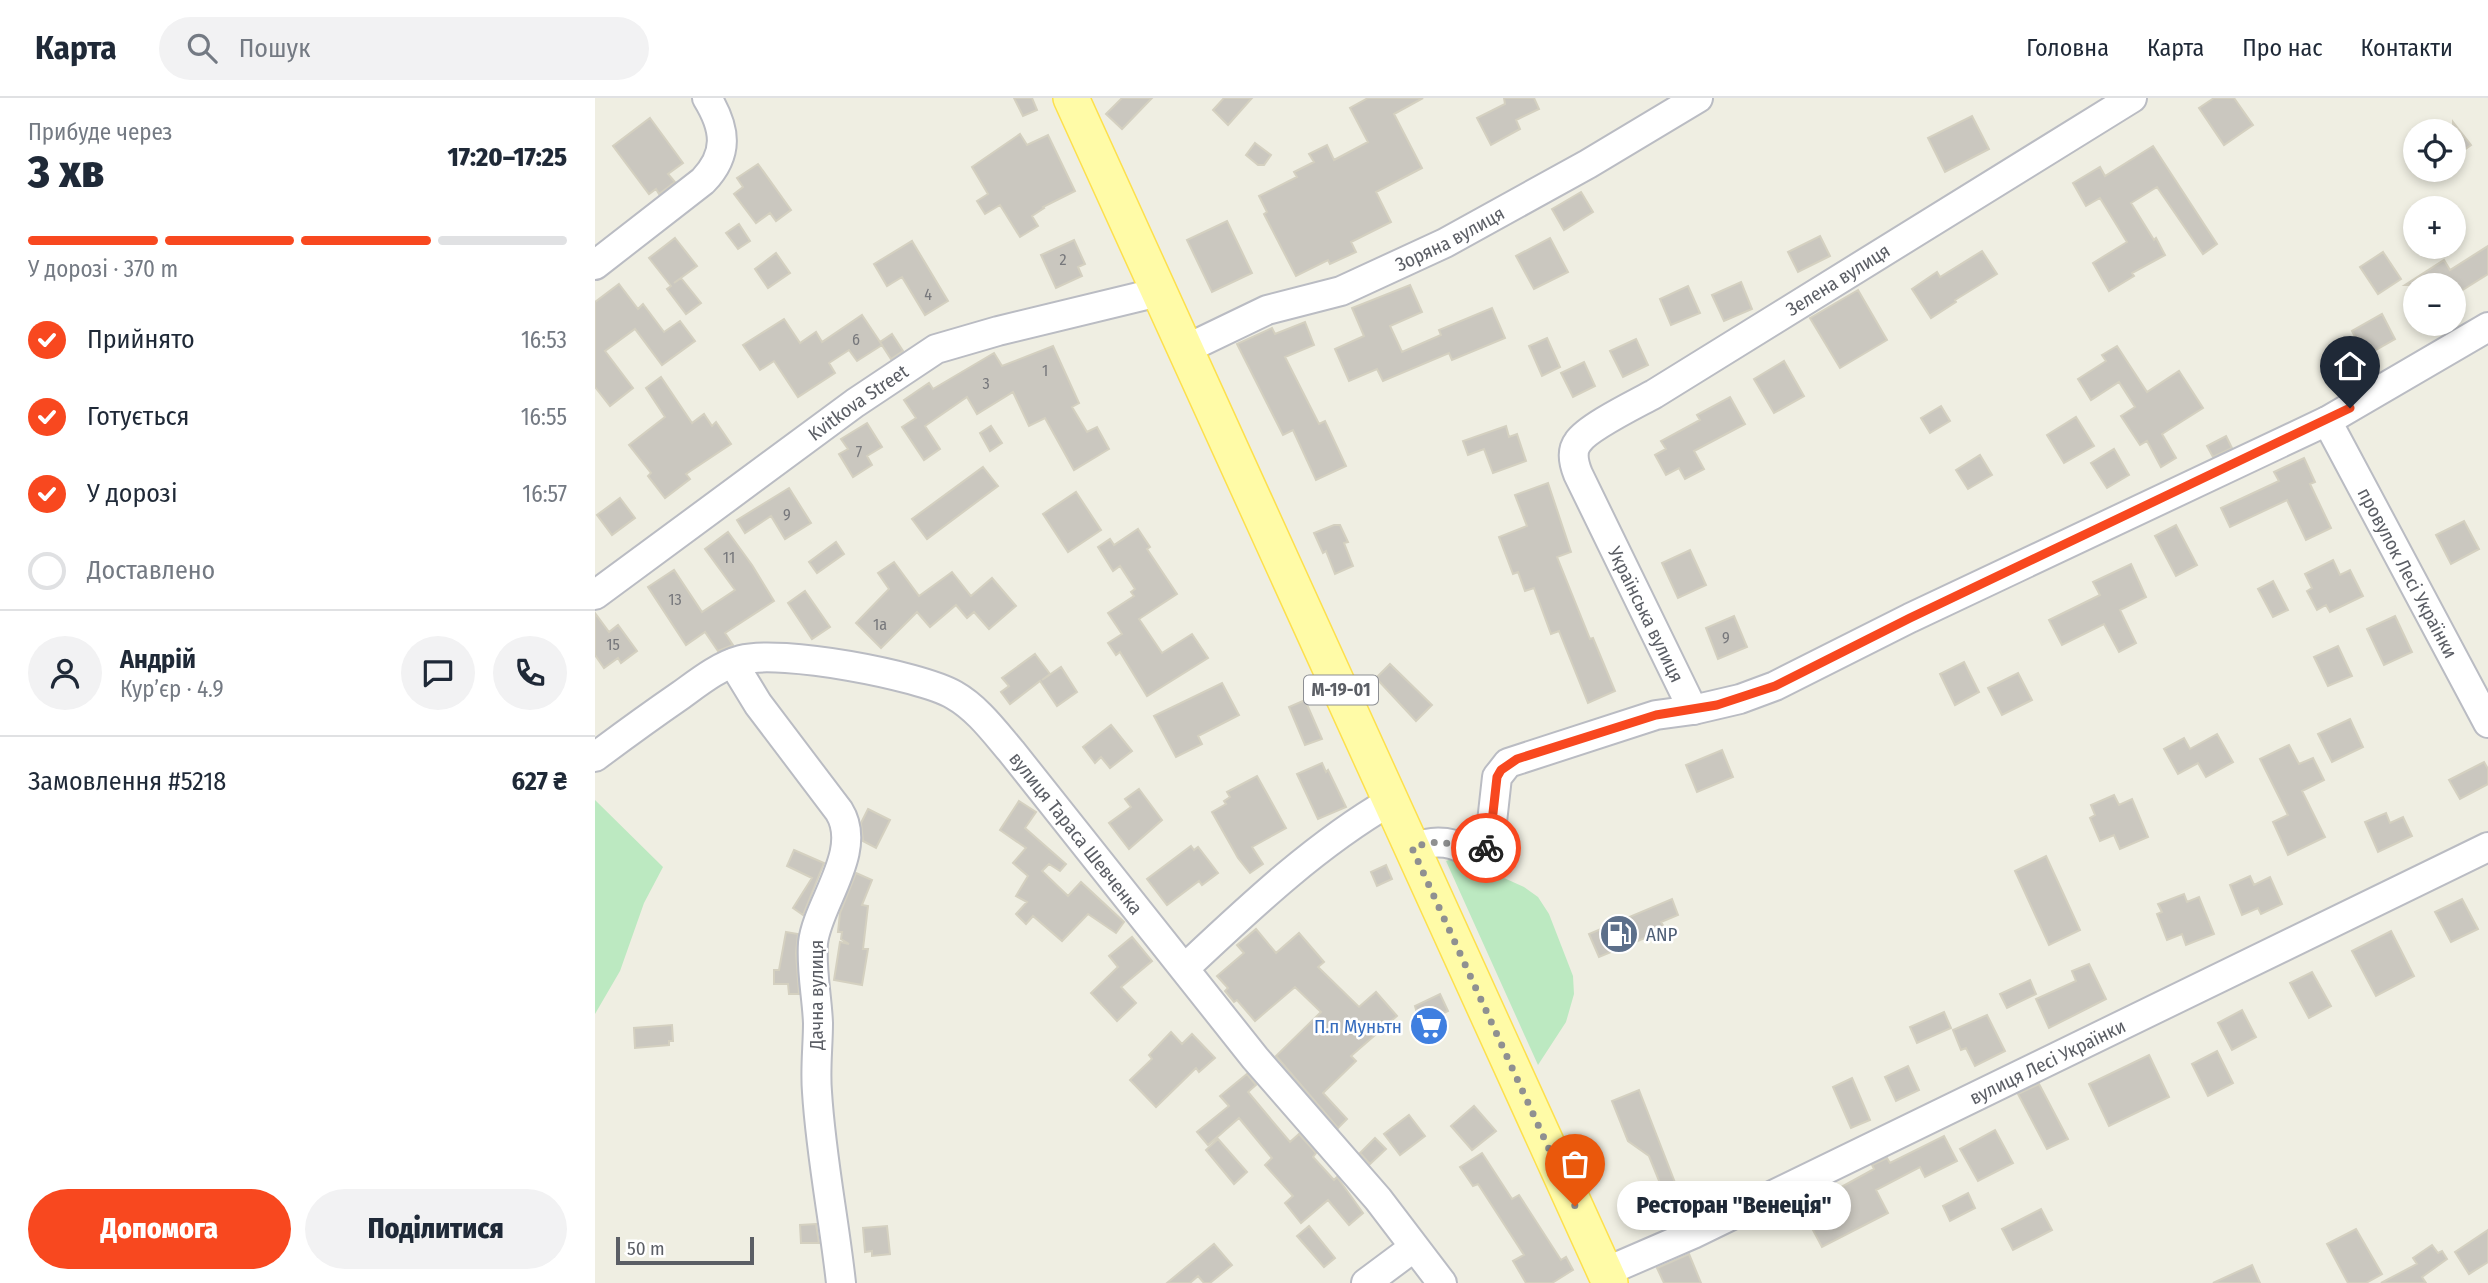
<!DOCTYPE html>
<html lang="uk">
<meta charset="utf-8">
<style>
:root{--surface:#fff;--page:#f2f2f3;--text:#1f2937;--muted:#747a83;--line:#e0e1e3;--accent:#f8481f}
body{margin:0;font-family:"Fira Sans Condensed",sans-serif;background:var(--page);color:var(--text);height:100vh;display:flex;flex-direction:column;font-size:26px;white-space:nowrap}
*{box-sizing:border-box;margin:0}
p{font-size:23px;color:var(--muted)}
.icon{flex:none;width:38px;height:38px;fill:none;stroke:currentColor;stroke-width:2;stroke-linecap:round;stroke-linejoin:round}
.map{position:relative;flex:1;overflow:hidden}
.drawer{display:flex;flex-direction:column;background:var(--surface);width:595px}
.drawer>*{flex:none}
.buttons{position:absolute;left:1808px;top:21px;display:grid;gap:14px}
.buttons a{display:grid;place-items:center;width:63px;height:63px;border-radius:50%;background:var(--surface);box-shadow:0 4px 10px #0003;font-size:35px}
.scale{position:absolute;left:21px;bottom:18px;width:138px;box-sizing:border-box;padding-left:7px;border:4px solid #5b5e65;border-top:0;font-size:19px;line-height:24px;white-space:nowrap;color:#5b5e65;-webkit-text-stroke:5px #fff;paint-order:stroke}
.pin{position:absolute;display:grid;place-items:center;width:60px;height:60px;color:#fff;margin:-72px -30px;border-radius:50% 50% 50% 0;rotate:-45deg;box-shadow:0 0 7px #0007}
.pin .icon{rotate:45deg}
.courier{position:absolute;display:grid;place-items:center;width:70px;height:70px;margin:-35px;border:5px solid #f8481f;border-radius:50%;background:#fff;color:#222;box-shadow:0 2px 9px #0007}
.bubble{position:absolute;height:49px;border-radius:24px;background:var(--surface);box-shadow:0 4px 10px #0003;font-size:23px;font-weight:800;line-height:49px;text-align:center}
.overview em{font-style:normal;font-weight:800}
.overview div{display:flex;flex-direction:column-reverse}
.overview{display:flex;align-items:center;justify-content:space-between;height:119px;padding:0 28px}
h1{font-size:46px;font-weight:800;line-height:52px}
.bar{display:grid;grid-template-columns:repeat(4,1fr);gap:10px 7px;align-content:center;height:84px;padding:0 28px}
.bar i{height:9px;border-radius:5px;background:var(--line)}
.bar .active{background:var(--accent)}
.bar p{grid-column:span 4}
.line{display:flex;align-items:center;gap:18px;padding:0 28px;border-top:2px solid var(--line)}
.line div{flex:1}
.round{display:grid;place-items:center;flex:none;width:74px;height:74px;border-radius:37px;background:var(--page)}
ol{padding:0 28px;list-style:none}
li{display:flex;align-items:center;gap:21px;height:77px}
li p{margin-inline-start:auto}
li .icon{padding:7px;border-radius:50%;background:var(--accent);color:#fff;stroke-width:4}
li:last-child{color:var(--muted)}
li i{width:38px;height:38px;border:4px solid var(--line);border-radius:50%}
.primary-button{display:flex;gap:14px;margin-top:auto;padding:14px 28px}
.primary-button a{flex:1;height:80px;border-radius:42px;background:var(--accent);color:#fff;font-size:28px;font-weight:800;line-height:80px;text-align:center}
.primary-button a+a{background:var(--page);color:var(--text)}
header{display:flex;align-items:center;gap:42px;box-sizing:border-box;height:98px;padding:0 35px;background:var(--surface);border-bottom:2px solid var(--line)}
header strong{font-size:33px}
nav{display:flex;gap:38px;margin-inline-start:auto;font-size:24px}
.search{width:490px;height:63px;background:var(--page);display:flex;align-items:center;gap:18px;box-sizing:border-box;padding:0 24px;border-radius:38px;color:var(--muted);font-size:26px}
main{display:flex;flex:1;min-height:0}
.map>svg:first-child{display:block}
.green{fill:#bce9c1}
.building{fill:#cac7bf;stroke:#d4d0c0;stroke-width:2}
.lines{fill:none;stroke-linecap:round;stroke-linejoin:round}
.minor-casing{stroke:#babcc3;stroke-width:32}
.major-casing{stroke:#fde04d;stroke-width:38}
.minor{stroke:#fff;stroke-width:28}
.major{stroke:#fffba7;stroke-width:35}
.done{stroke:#8f9091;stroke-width:7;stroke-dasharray:0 12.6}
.route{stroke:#f8481f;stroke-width:9}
.labels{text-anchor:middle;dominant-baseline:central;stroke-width:5;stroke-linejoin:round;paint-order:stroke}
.number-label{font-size:16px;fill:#77787c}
.shield{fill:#fff;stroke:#8c8e93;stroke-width:2}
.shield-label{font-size:18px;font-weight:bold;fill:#5b5e65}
.street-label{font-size:19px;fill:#5b5e65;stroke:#fff}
.service-label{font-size:19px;fill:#4e5e75;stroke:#fff;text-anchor:start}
.shop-label{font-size:19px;fill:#366cbe;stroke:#fff;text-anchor:end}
</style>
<header>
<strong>Карта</strong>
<div class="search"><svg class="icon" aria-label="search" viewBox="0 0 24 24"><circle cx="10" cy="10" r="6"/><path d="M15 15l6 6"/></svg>Пошук</div>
<nav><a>Головна</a><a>Карта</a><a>Про нас</a><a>Контакти</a></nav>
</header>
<main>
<section class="drawer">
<div class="overview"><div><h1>3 хв</h1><p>Прибуде через</p></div><em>17:20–17:25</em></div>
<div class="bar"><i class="active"></i><i class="active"></i><i class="active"></i><i></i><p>У дорозі · 370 m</p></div>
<ol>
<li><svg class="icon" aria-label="check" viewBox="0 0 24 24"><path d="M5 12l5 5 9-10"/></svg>Прийнято<p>16:53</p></li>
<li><svg class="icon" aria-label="check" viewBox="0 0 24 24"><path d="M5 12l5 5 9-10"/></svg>Готується<p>16:55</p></li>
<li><svg class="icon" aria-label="check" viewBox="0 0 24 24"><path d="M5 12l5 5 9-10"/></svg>У дорозі<p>16:57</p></li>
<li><i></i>Доставлено</li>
</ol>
<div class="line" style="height:126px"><a class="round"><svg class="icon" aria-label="person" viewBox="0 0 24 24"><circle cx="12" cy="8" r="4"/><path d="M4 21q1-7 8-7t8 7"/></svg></a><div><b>Андрій</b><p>Кур’єр · 4.9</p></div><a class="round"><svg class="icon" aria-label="chat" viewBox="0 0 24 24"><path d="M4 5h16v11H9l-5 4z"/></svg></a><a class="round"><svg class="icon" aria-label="phone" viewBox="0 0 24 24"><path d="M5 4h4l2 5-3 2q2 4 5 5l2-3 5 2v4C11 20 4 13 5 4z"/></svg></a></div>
<div class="line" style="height:91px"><div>Замовлення #5218</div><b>627 ₴</b></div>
<div class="primary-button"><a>Допомога</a><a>Поділитися</a></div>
</section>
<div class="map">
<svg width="1893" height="1185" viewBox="0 0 1893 1185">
<rect width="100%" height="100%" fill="#efeee2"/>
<!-- green -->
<path class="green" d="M0,702L68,769L49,805L25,873L0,916Z
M856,761H867L929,789L943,799L954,816L978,878L979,896L971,924L943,967L851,763Z"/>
<!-- building -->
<path class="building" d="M419,0H437L442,12L428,18Z
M527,0H557L527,31L511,16Z
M629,0H657L633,27L618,12Z
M773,0H828L799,16L827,70L781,94L796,124L756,144L761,154L735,166L733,162L701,178L669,116L672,114L664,98L702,79L699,74L719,64L714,56L732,47L739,62L773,44L755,10Z
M909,0H939L944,11L921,22L925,31L896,47L882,20L910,6Z
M1619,0H1639L1658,27L1629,47L1604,10Z
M1377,18L1394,51L1350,74L1333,40Z
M55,20L88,65L73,76L80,84L64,96L61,91L54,96L18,48Z
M1858,24L1876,47L1858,60Z
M425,36L432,47L453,37L480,93L448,109L449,110L437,118L443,128L425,139L405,107L390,116L382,103L393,96L377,69Z
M660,45L676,57L669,67H663L651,57Z
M1558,48L1622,146L1608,156L1562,89L1536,105L1559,142L1561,140L1570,157L1537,175L1539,178L1514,193L1498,165L1532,144L1505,100L1491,108L1478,85L1505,69L1510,78Z
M163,66L196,112L181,123L175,115L161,125L139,96L148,89L142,80Z
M986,94L998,114L969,132L957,111Z
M632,123L657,175L617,194L592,142Z
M144,126L155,143L143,151L131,135Z
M1225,138L1235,158L1203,174L1193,154Z
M80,140L102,168L79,185L86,180L106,205L91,216L72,191L76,188L54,160Z
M955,140L973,174L939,191L921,158Z
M479,142L490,166L483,169L487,178L461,190L446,157Z
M317,143L353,203L330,217L307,179L292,188L279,166Z
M1893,148V176L1858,198V187H1810L1849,162L1855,172Z
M1387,153L1402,176L1360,202L1361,204L1336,220L1317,191L1342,174L1345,179Z
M1788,154L1806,181L1783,196L1765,169Z
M181,155L195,175L173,190L160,171Z
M1146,184L1157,211L1129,223L1117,197Z
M24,186L43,211L48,206L69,234L85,223L100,243L67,267L40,231L10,253L38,290L15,308L0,289V204Z
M815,187L827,214L795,228L807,254L846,237L844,232L897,210L910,240L857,262L854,255L788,283L782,271L754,283L740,251L769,238L757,210Z
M1093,188L1105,215L1076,227L1065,201Z
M1263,192L1292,242L1245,270L1215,220Z
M1787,216L1800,241L1770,258L1757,233Z
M267,217L287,247L262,263L254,252L234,265L240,275L203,299L179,263L165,272L148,247L189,221L205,245L221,234L227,244Z
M710,224L719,247L690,259L724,326L730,323L751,368L721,382L698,332L688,337L642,246L677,230L680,236Z
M297,236L308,253L296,261L285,244Z
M952,240L965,269L947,278L934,248Z
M1041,241L1053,267L1028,279L1015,253Z
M458,248L484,305L477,309L492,334L502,329L514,351L479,372L450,320L434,328L418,294L382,316L372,299L330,328L345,351L329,362L307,329L321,320L309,302L334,285L338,291L399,255L407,268Z
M1522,248L1552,294L1584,273L1608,310L1567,336L1581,360L1566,369L1552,343L1545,347L1526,318L1540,309L1524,284L1496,302L1483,281L1511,263L1507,257Z
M1189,263L1209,298L1179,315L1159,281Z
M989,264L1000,288L978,299L966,275Z
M66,279L97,325L109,316L117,328L121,324L136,346L91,376L95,381L70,400L53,378L56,375L34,347L70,319L51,290Z
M1135,299L1150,326L1099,353L1109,371L1090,381L1084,370L1071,377L1060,357L1071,351L1066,343L1105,322L1102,317Z
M1346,308L1355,323L1335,335L1326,320Z
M1481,319L1499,348L1469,365L1452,337Z
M272,325L287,349L272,358L277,367L258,379L244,356L253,351L246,341Z
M396,328L407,345L395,353L385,335Z
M911,328L914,339L922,336L931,363L898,375L889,351L873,357L868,343Z
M1631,338L1637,350L1618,359L1612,348Z
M1519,351L1534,377L1512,390L1496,365Z
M1385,357L1397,377L1373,391L1361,372Z
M1709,360L1720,384L1715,386L1736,430L1711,442L1692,402L1635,429L1626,410L1684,383L1679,374Z
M388,369L403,388L332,441L317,421Z
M953,385L976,454L962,459L995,541L998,540L1020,593L993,605L964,533L956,536L939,490L930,493L923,474L918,476L904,439L932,428L920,397Z
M194,390L216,425L190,441L176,418L150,435L142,422Z
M481,394L506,432L473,454L448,416Z
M25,400L40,420L17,437L2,417Z
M1869,423L1884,451L1856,466L1841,437Z
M739,427H745L753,444L749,445L758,468L740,476L731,453L728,455L719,435Z
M1581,427L1602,467L1581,478L1560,438Z
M543,431L555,449L552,451L582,496L544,521L567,555L597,536L613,560L552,598L525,554L521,557L513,545L527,536L513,515L539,498L536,494L540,491L525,468L518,473L503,449L515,441L519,447Z
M133,434L157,467L179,503L130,535L138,547L123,553L110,534L91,547L53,489L79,472L107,514L140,492L110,451Z
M241,444L249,456L222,475L214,464Z
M1095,452L1111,487L1083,500L1067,465Z
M1738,462L1745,477L1755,472L1768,498L1735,514L1731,507L1722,512L1712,493L1717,490L1710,476Z
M299,464L324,498L357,474L376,498L397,480L421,508L394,531L379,514L372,520L361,507L335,529L322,514L286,550L261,525L294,491L283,475Z
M1536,466L1551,499L1525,512L1541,545L1524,554L1509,526L1467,547L1454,522L1505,497L1498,484Z
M1678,483L1693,512L1678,519L1663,491Z
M210,493L235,529L217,541L193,505Z
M0,515L14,534L23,527L42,553L26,565L23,560L9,570L0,557Z
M1139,518L1152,549L1123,561L1111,530Z
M1800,518L1817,554L1789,567L1772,531Z
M1743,548L1757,578L1733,588L1719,559Z
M440,556L455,576L447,582L466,569L482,594L462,608L445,583L415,606L406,594L414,588L407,580Z
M1369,564L1384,594L1360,607L1345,576Z
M795,566L837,607L821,623L781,580Z
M1423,575L1437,602L1407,617L1393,590Z
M627,585L644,617L603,638L607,646L581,659L559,618Z
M710,602L727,641L710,647L694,609Z
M1755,621L1768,649L1737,664L1723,636Z
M516,627L537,653L515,670L506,659L500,665L488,649Z
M1622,636L1638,664L1611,679L1603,665L1583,676L1569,651L1589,640L1595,651Z
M1694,647L1704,666L1718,660L1729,682L1707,693L1730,739L1693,757L1678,724L1693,717L1665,661Z
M1127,652L1138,679L1102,694L1091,667Z
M1889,664L1893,671V686L1865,701L1854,682Z
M727,665L731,674L733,672L751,709L723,721L702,676Z
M662,678L691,730L657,749L668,766L655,775L643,760L617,714L631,706L629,703L635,699L632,694Z
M544,691L567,722L534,751L514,725L536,709L530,701Z
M1519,697L1524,707L1537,701L1553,739L1525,751L1519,737L1505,743L1495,720L1500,717L1496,707Z
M424,703L441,714L430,730L471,766L465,773L454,766L447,773L473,798L486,784L529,824L521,835L493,816L467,843L438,818L431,826L421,816L432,804L421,798L433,778L418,765L431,750L405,732Z
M273,711L295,722L281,750L268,743L266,725Z
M1791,715L1795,725L1808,719L1817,738L1783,754L1770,724Z
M596,748L599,752L603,749L623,775L607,787L604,783L572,807L552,781Z
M199,752L229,765L208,817L198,810L217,780L192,768Z
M1451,758L1485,832L1454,847L1420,773Z
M791,767L797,781L782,788L776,774Z
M261,775L277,782L267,807L273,808L268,851H273L267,887L239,882L245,844L254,846L246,841L247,834H243L245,815Z
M1655,778L1659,787L1675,779L1687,806L1666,816L1663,810L1647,817L1635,787Z
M1589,796L1592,804L1604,799L1619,836L1591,847L1587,836L1572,842L1562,816L1567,814L1563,806Z
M1077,801L1083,817L1066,824L1069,829L1054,835L1055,838L1004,859L994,836Z
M1867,801L1883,831L1856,844L1840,814Z
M661,831L681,855L704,835L729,864L723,869L764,909L781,894L802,918L756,958L761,963L728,995L752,1021L743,1030L681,958L726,914L700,889L660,923L642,902L639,904L630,893L633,890L622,878L649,855L642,847Z
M1796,833L1819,878L1781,898L1757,853Z
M191,834L203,836L201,855L204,896H194L193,886H179V872H184Z
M537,839L557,863L526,889L541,905L522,923L496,895L523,869L514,858Z
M1494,866L1511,901L1454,930L1441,901L1481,883L1477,873Z
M1717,874L1736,908L1714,920L1695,885Z
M1435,882L1441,896L1412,910L1405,896Z
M845,896L853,913L825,926L820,908Z
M1647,912L1661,939L1637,952L1623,925Z
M1349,914L1356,930L1322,945L1315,929Z
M1392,917L1410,953L1380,968L1371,950L1366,952L1358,932Z
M77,927L78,943H74V947L40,950L39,930Z
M576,934L587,946L597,936L620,960L604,974L601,970L561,1009L535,982L557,961L554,957Z
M1622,953L1638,985L1613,998L1597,966Z
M1554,957L1574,999L1514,1028L1494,986Z
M1313,968L1324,992L1301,1003L1290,979Z
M652,976L661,987L653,994L695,1044L704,1036L721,1055L718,1059L739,1082L742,1079L768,1115L754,1127L733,1102L706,1125L690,1105L698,1098L670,1067L677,1060L644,1020L613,1047L602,1034L634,1008L625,998Z
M1257,980L1275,1022L1256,1030L1238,989Z
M1444,986L1473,1041L1452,1051L1423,996Z
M1044,992L1084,1095L1071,1100L1054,1058L1033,1043L1017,1003Z
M879,1008L901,1033L877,1052L856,1028Z
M814,1017L830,1038L805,1057L789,1036Z
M1400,1032L1418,1065L1383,1083L1365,1051Z
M1349,1038L1362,1063L1330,1079L1325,1069L1281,1092L1293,1115L1227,1149L1203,1104L1217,1096L1221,1103L1279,1071L1277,1067L1292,1060L1295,1065Z
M780,1040L791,1051L775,1066L765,1055Z
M623,1041L652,1074L639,1086L611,1052Z
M887,1055L917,1101L924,1097L966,1162L971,1159L978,1172L957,1185H931L918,1163L929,1157L883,1086L878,1088L865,1069Z
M1373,1095L1380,1110L1355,1123L1348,1108Z
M1446,1111L1457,1132L1418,1152L1407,1131Z
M221,1126L224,1145H206L205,1127Z
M292,1128L295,1156L277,1158V1153L270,1154L268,1130Z
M714,1128L740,1160L729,1169L702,1138Z
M1761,1131L1787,1176L1771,1185H1753L1732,1146Z
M1893,1132V1164L1874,1176L1860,1154Z
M619,1146L637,1167L615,1185H609L603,1178L595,1185H572Z
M1837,1147L1843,1155L1847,1153L1852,1161L1827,1179L1831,1185H1786L1822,1166L1818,1160Z
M1094,1156L1106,1185H1069L1062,1170Z
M1657,1167L1665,1185H1618Z"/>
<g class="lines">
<defs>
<g id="minor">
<path id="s1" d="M1537,0L1059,296C1041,306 993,329 983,344C976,353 979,366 983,376L1098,612L1145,601L1180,588L1315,520L1732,323L1893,229"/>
<path d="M0,167L108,83C134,56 131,31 112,0"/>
<path id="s2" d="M591,251L672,212L746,193L850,145L993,66L1103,0"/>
<path id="s3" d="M1732,323L1893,625"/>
<path id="s4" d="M0,497L260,305L341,251L403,233L564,194"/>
<path d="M138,565L163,606L244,713C269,753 222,806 218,845C216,872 222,899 223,925C223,948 220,971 222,994C226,1059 239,1121 246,1185"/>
<path id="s5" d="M0,659C28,638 57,617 86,597C104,584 124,568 146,562C185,551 324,577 359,597C382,610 399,633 416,653L660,960L783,1101L847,1185"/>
<path d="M817,750C847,738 861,747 889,759L897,724L902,679L913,665L1061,617L1098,612"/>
<path d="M590,870C654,810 720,747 796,703"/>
<path id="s6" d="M1010,1174L1098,1136L1893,749"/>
<path d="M771,1185L818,1150"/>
</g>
<path id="major" d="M476,0L1015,1185"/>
</defs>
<!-- minor casing -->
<use href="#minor" class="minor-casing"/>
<!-- major casing -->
<use href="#major" class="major-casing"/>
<!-- minor -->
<use href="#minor" class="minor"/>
<!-- major -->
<use href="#major" class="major"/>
</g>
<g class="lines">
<!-- done -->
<path class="done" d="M891,750L889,760C861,747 847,738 817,750L980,1108"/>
<!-- route -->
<path class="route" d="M891,750L897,724L902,679L906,672L922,661L1061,617L1122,607L1180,588L1315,520L1755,310"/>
</g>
<!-- icons -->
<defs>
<symbol id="fuel-disc" viewBox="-11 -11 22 22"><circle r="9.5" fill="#5c6f8a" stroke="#fff"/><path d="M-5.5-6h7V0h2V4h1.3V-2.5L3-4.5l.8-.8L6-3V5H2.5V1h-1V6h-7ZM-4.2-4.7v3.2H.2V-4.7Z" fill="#fff"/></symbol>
<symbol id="supermarket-disc" viewBox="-11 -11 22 22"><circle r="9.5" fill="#3f7fe0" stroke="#fff"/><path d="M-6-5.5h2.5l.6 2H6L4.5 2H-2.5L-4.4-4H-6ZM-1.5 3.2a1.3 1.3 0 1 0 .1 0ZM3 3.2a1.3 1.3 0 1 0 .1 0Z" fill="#fff"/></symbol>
</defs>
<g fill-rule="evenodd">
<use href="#fuel-disc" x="1002" y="814" width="44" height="44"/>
<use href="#supermarket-disc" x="812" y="906" width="44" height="44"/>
</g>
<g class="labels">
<!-- number labels -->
<g class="number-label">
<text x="468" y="161">2</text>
<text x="333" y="196">4</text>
<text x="261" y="241">6</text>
<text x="450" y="272">1</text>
<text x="391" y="285">3</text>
<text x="264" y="353">7</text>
<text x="192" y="416">9</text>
<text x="134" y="459">11</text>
<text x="80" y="501">13</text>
<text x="285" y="526">1а</text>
<text x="1131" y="539">9</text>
<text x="18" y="546">15</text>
</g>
<!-- shield labels -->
<rect class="shield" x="709" y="577.5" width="74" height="29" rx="5"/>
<g class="shield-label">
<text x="746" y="592">М-19-01</text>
</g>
<!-- street labels -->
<g class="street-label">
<text stroke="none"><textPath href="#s2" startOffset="287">Зоряна вулиця</textPath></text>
<text transform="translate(1243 182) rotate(-32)">Зелена вулиця</text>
<text stroke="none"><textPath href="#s4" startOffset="326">Kvitkova Street</textPath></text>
<text stroke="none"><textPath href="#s3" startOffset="172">провулок Лесі Українки</textPath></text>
<text stroke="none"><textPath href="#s1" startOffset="842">Українська вулиця</textPath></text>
<text stroke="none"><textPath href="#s5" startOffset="579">вулиця Тараса Шевченка</textPath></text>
<text transform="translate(221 897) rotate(-90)">Дачна вулиця</text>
<text stroke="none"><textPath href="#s6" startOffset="490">вулиця Лесі Українки</textPath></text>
</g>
<!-- service labels -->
<g class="service-label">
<text x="1051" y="836">ANP</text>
</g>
<!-- shop labels -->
<g class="shop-label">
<text x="807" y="928">П.п Муньтн</text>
</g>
</g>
</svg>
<div class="buttons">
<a><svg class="icon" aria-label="locate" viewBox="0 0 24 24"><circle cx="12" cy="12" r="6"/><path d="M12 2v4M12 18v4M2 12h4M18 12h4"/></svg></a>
<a>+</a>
<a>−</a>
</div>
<div class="scale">50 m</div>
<div class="pin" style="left:980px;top:1108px;background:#ea580c"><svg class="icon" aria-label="bag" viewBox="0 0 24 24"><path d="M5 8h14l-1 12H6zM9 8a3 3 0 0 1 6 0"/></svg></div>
<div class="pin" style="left:1755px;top:310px;background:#1f2937"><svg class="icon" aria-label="home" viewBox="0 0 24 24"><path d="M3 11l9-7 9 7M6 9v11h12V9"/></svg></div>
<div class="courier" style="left:891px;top:750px"><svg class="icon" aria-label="bike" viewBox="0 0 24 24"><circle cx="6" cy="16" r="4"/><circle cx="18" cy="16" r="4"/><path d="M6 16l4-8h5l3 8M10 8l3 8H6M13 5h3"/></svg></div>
<div class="bubble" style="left:1022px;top:1083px;width:234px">Ресторан &quot;Венеція&quot;</div>
</div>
</main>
